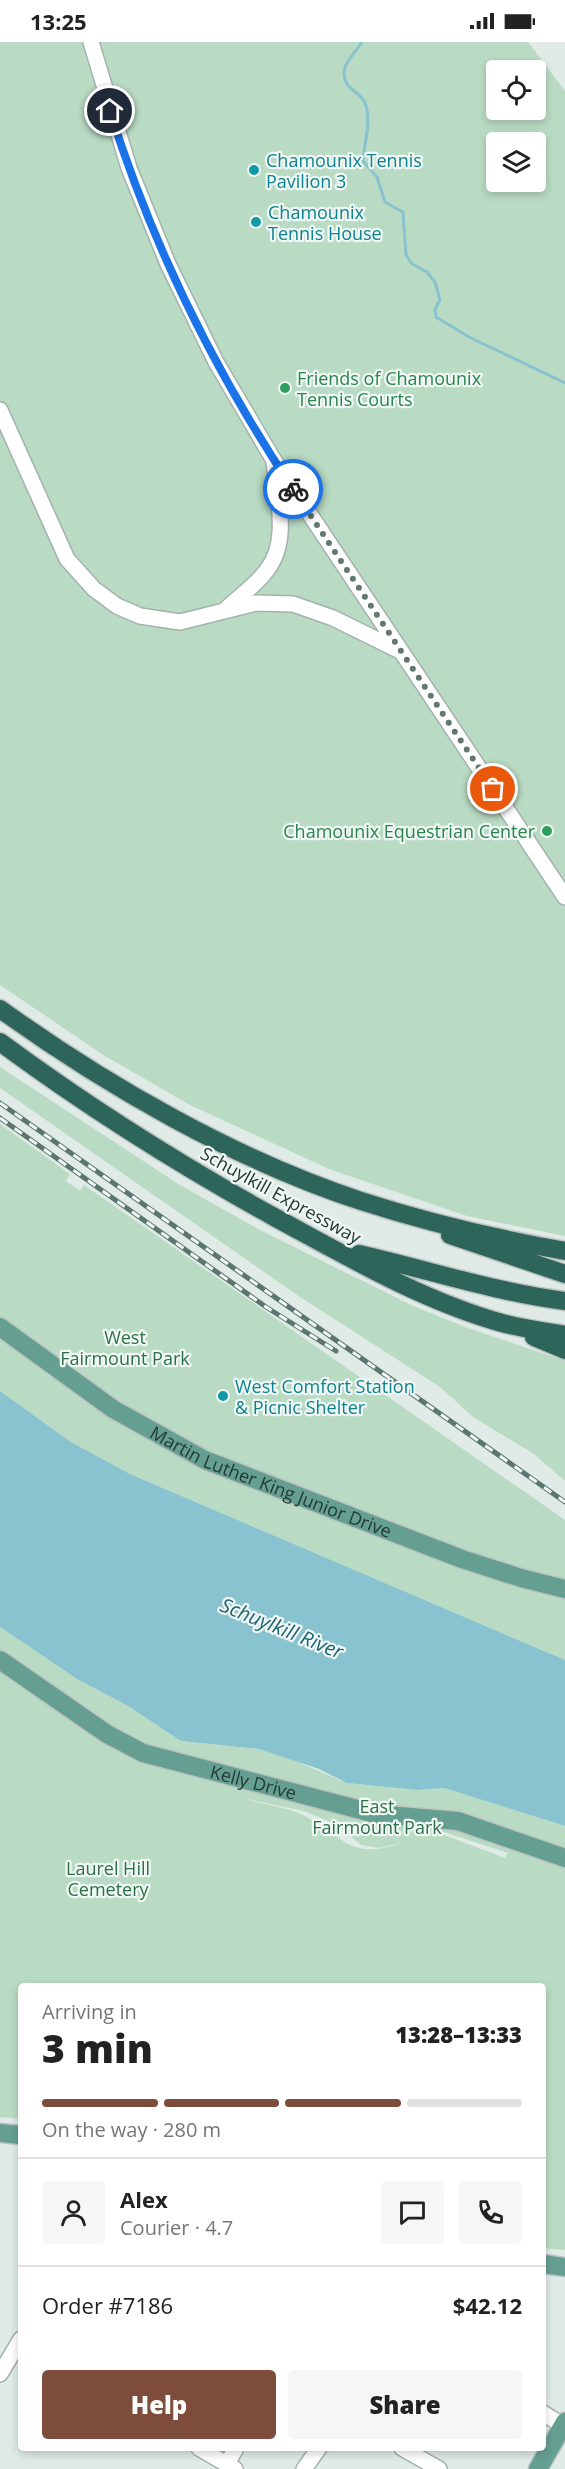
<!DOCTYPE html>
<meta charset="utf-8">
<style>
:root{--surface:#fff;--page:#f6f6f6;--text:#222;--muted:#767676;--line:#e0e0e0;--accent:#7e4c3b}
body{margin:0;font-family:"Open Sans",sans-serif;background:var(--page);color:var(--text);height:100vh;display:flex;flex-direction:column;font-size:22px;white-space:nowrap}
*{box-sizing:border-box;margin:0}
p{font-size:20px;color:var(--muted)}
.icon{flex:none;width:33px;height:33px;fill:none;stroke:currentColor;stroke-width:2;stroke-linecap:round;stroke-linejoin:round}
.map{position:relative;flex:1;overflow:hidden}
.side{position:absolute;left:18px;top:1941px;width:528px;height:468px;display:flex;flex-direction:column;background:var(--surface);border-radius:6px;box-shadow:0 3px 9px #0003}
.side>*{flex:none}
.buttons{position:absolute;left:486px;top:18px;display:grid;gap:12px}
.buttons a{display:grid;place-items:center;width:60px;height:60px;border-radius:6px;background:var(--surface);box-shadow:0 3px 9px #0003;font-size:30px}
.pin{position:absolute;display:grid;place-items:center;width:51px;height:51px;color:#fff;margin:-26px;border:3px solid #fff;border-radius:50%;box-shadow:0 2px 6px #0007}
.courier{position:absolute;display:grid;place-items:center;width:60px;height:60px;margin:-30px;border:4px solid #1a73e8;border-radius:50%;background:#fff;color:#222;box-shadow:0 2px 8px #0007}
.headline em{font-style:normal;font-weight:800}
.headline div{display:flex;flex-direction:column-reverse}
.headline{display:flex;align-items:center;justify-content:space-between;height:102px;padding:0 24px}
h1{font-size:39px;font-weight:800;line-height:45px}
.bar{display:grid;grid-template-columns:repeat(4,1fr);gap:9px 6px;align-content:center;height:72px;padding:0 24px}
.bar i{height:8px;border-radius:4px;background:var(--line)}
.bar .on{background:var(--accent)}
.bar p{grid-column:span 4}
.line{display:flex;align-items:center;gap:15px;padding:0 24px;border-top:2px solid var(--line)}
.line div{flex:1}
.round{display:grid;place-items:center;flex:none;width:63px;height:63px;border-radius:6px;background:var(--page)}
.primary-button{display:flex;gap:12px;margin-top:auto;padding:12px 24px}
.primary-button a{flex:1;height:69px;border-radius:6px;background:var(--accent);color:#fff;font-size:24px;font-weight:800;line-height:69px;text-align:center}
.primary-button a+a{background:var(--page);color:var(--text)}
.status{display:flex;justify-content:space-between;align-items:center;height:42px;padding:0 30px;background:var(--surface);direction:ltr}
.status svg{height:16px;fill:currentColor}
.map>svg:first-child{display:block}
.green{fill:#b9dbc3;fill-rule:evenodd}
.water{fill:#89c3cf}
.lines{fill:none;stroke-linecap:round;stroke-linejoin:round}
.stream{stroke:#89c3cf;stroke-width:3}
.minor-casing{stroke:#a3b2ad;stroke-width:18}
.major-casing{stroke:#bcc4c2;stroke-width:21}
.highway-casing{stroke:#bcc4c2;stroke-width:21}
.minor{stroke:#fff;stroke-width:15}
.major{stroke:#659f91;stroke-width:18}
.highway{stroke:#2e655b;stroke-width:18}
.rail-casing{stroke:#5b766f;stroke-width:5}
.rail{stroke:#f0f7f4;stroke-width:3;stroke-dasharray:9;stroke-linecap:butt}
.done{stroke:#647872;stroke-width:6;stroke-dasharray:0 10.8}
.route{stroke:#1a73e8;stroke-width:8}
.culture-dot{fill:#0f9aa8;stroke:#f0f7f4;stroke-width:2}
.leisure-dot{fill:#2e9e5b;stroke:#f0f7f4;stroke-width:2}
.labels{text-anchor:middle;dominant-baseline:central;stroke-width:4.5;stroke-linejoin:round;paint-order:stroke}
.culture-label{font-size:18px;fill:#0d838f;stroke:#f0f7f4;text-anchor:start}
.leisure-label{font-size:18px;fill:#27864d;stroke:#f0f7f4;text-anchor:start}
.street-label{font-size:18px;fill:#213a34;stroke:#f0f7f4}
.park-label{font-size:18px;fill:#2c7047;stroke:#f0f7f4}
.water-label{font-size:20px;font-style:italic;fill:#1d6474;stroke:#f0f7f4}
</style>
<div class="status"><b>13:25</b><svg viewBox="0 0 49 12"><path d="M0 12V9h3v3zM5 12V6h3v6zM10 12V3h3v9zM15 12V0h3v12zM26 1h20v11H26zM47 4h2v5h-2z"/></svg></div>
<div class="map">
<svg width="565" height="2427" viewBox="0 0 565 2427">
<rect width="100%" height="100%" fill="#e0eae6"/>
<!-- green -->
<path class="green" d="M0,0H528L565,49V1194L467,1174L329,1127L190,1063L105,1014L0,943ZM496,28H536V68H496ZM496,100H536V140H496Z
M0,1025L180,1143L258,1187L409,1262L465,1285L565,1319V1439L534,1412L473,1375L440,1345L300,1255L0,1046Z
M0,1082L70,1132L66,1139L80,1149L84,1143L565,1478V1618L130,1432L71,1400L0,1349Z
M0,1585L77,1637L128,1664L181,1699L259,1707L286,1715L347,1741L417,1748L444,1746L565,1784V2208L543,2206V1944H21V2077L0,2075ZM246,1757L304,1769L337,1783L361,1803L379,1806L405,1800C343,1821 346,1791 296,1770C280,1764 262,1763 246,1757ZM444,1790L508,1811L505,1816L439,1791Z"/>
<!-- water -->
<path class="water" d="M0,1349L71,1400L130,1432L565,1618V1784L444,1746L417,1748L347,1741L319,1727L259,1707L181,1699L128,1664L77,1637L0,1585Z"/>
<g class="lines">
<!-- stream -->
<path class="stream" d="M362,0C355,12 337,25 347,42C351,48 360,52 364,59C373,77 364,100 363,119L377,135L385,160L403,170L406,213L412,222L427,230L435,240L440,258L435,267L436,275L469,295L565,341"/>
<defs>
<path id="minor" d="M91,0L129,126L168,222L216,320L273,417L565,855
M0,368L67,517L94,547L117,564L140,574L180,580L256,561L293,562L333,576L400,609
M226,567C240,554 256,543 267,528C290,499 277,454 274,420
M0,2332L21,2297
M543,2371L565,2385
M199,2406L235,2427
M402,2406L439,2427
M227,2422L236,2406
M304,2427L319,2406"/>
<g id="major">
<path id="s1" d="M0,1285L113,1367L205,1418L462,1517L521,1536L565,1547"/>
<path id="s2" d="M0,1618L107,1692L143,1711L376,1772L458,1779L565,1816"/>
<path d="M0,2091L21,2093"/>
<path d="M543,2222L565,2225"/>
<path d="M538,2427L565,2380"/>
</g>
<path id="highway" d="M0,967C107,1044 236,1118 361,1159C426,1180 498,1197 565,1209
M0,1000C88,1065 180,1123 276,1176C348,1215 423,1259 502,1281C523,1287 544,1289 565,1293
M450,1193L565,1232
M359,1212C429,1228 495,1250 565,1259
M534,1295L565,1308"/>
</defs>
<!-- minor casing -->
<use href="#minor" class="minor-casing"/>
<!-- major casing -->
<use href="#major" class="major-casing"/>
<!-- highway casing -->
<use href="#highway" class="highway-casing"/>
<!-- minor -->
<use href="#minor" class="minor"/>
<!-- major -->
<use href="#major" class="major"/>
<!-- highway -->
<use href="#highway" class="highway"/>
<defs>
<path id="rail" d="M0,1061L565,1460
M0,1076L266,1265L336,1309"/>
</defs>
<!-- rail casing -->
<use href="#rail" class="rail-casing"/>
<!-- rail -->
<use href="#rail" class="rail"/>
</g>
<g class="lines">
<!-- done -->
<path class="done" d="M293,447L493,747"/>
<!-- route -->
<path class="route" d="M110,69C152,203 215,330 293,447"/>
</g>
<!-- markers -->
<g class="culture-dot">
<circle cx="254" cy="128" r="6"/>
<circle cx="256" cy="180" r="6"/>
<circle cx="223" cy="1354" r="6"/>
</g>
<g class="leisure-dot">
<circle cx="285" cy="346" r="6"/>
<circle cx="547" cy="789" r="6"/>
</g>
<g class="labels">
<!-- culture labels -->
<g class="culture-label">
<text x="266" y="118">Chamounix Tennis<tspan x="266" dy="21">Pavilion 3</tspan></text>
<text x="268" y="170">Chamounix<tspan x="268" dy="21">Tennis House</tspan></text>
<text x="235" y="1344">West Comfort Station<tspan x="235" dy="21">&amp; Picnic Shelter</tspan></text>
</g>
<!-- leisure labels -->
<g class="leisure-label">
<text x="297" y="336">Friends of Chamounix<tspan x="297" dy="21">Tennis Courts</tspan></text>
<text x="535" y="789" text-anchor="end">Chamounix Equestrian Center</text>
</g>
<!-- street labels -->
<g class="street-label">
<text transform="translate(281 1153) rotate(29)">Schuylkill Expressway</text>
<text stroke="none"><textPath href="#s1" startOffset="314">Martin Luther King Junior Drive</textPath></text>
<text stroke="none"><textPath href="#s2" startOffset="285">Kelly Drive</textPath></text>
</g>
<!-- park labels -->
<g class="park-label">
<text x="125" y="1295">West<tspan x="125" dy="21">Fairmount Park</tspan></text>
<text x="377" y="1764">East<tspan x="377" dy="21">Fairmount Park</tspan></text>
<text x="108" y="1826">Laurel Hill<tspan x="108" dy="21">Cemetery</tspan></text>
</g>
<!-- water labels -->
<g class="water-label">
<text transform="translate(282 1586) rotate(22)">Schuylkill River</text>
</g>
</g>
</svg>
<div class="buttons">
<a><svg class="icon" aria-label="locate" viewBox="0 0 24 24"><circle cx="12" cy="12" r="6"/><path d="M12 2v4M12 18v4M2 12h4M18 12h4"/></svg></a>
<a><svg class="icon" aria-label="layers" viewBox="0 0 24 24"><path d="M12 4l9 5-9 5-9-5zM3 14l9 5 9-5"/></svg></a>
</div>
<div class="pin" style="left:493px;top:747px;background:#ea580c"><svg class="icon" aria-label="bag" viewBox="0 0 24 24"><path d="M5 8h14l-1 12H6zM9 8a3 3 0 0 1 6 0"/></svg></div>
<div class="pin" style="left:110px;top:69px;background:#1f2937"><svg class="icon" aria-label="home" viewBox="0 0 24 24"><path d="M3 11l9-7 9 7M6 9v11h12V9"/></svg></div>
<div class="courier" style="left:293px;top:447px"><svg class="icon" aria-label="bike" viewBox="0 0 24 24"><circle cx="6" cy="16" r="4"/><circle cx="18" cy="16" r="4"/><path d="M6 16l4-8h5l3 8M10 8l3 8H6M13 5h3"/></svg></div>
<section class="side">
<div class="headline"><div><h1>3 min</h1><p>Arriving in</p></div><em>13:28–13:33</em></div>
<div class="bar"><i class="on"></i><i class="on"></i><i class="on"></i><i></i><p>On the way · 280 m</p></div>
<div class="line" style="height:108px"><a class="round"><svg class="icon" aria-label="person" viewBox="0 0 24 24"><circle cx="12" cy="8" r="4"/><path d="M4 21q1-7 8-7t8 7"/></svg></a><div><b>Alex</b><p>Courier · 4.7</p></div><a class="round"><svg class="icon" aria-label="chat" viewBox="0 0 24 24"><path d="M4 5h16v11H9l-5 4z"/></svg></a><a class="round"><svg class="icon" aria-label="phone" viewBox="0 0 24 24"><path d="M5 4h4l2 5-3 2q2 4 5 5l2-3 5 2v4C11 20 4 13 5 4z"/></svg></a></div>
<div class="line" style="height:78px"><div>Order #7186</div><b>$42.12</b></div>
<div class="primary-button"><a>Help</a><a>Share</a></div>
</section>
</div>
